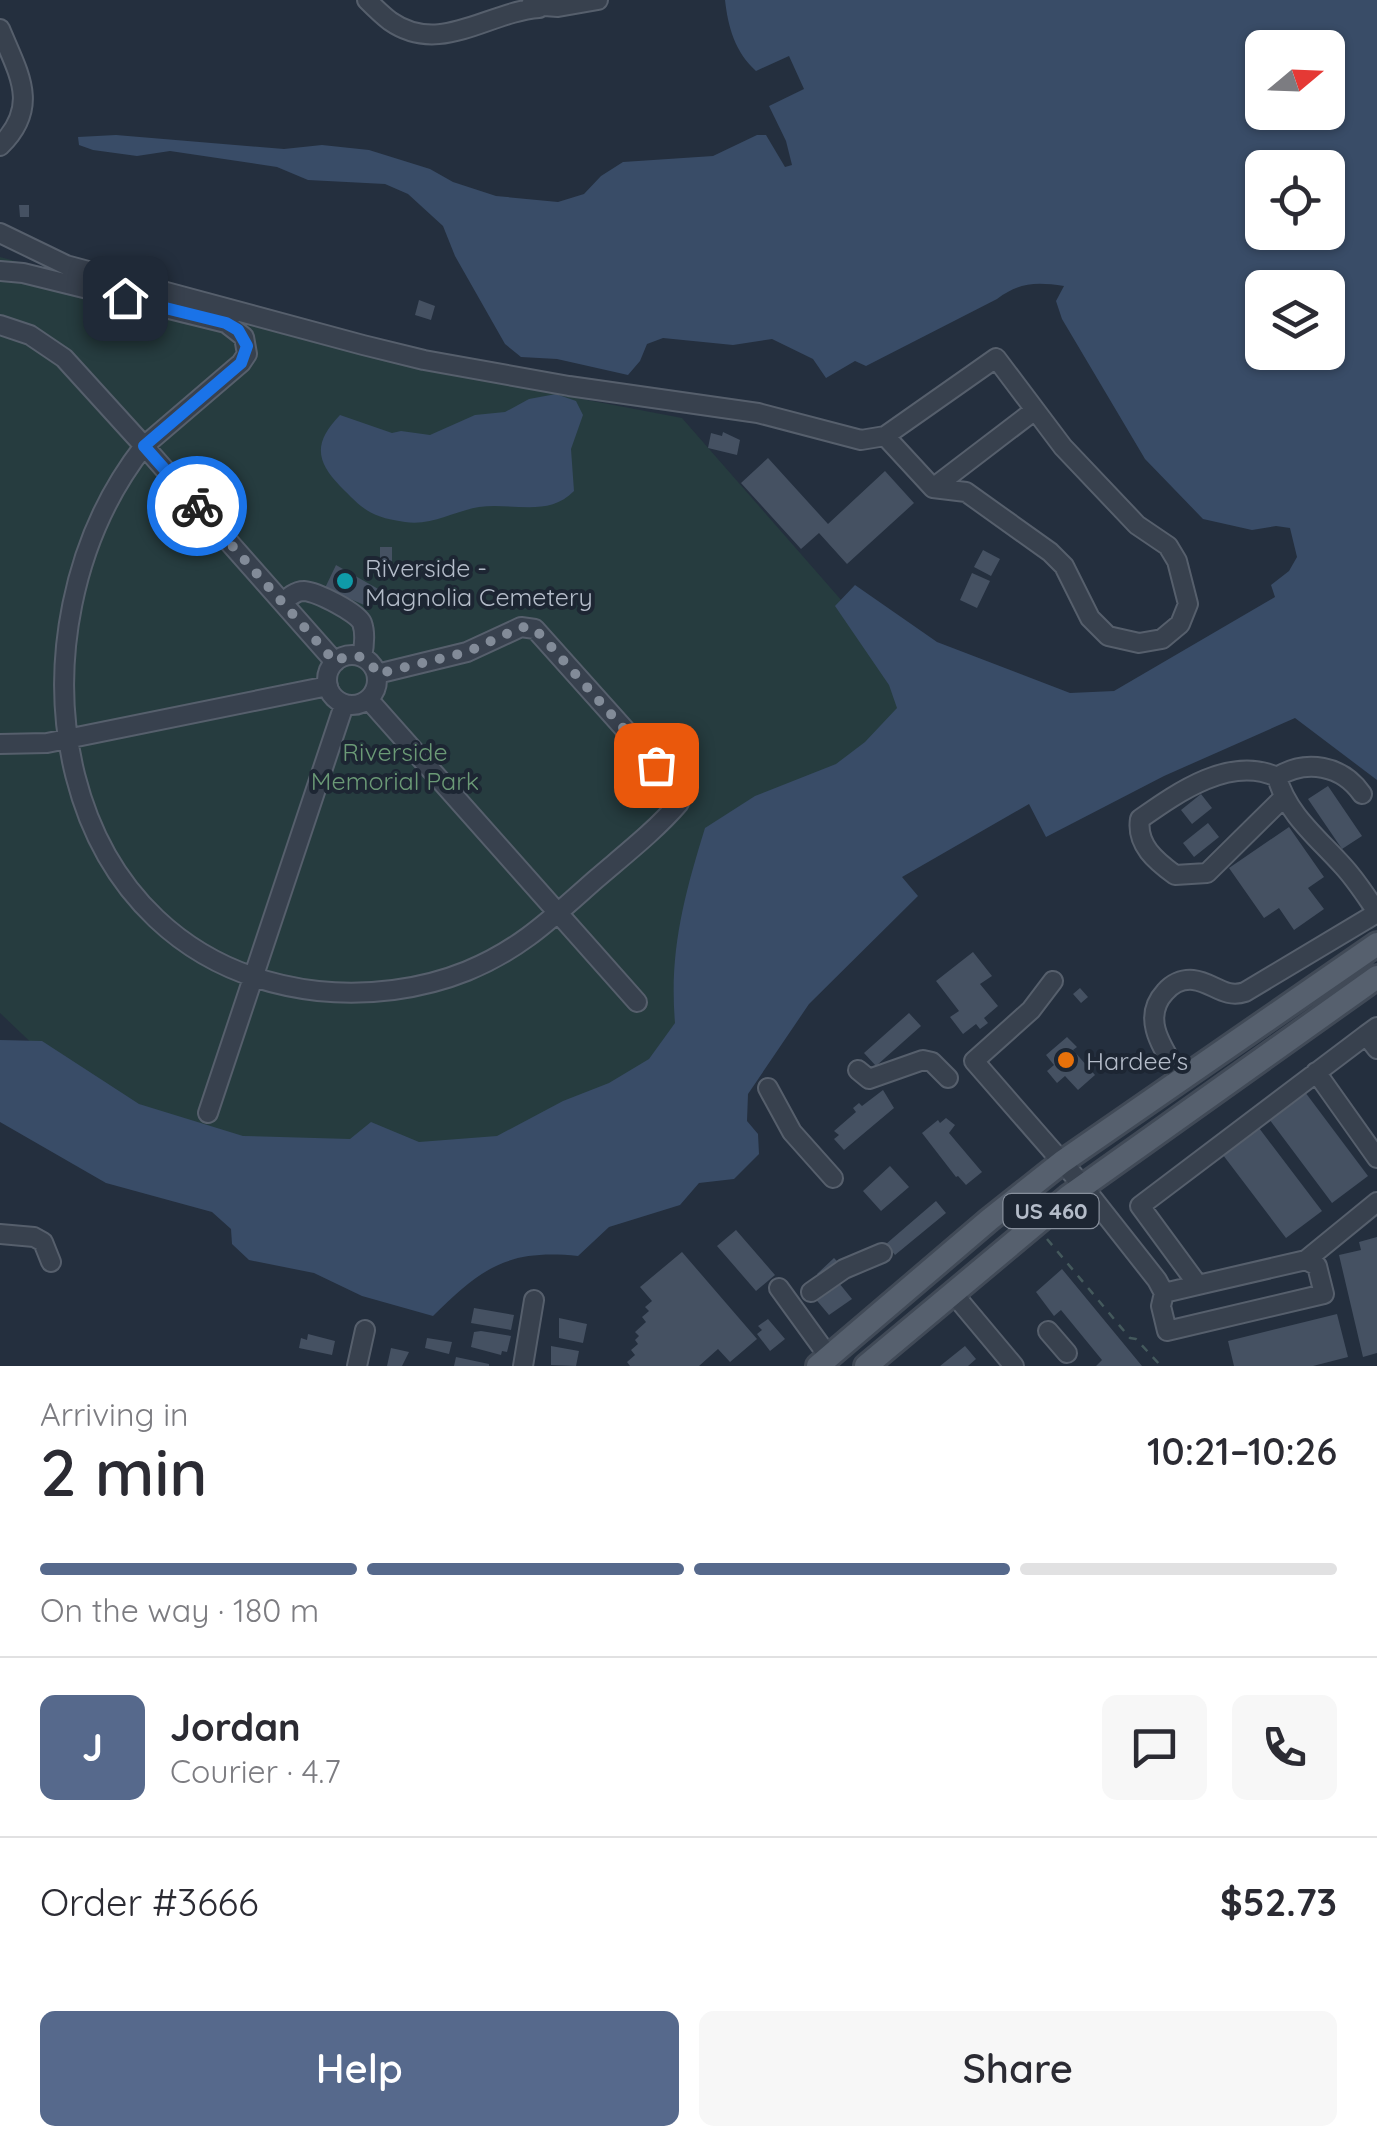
<!DOCTYPE html>
<meta charset="utf-8">
<style>
:root{--surface:#fff;--page:#f7f7f7;--text:#2b2b33;--muted:#7c7c81;--line:#e1e1e2;--accent:#56698c}
body{margin:0;font-family:Quicksand,sans-serif;background:var(--page);color:var(--text);height:100vh;display:flex;flex-direction:column;font-size:38px;white-space:nowrap}
*{box-sizing:border-box;margin:0}
p{font-size:32px;color:var(--muted)}
.icon{flex:none;width:55px;height:55px;fill:none;stroke:currentColor;stroke-width:2;stroke-linecap:round;stroke-linejoin:round}
.map{position:relative;height:1366px;overflow:hidden}
.drawer{display:flex;flex-direction:column;background:var(--surface);flex:1}
.drawer>*{flex:none}
.needle{width:65px;rotate:71deg}
.tools{position:absolute;left:1245px;top:30px;display:grid;gap:20px}
.tools a{display:grid;place-items:center;width:100px;height:100px;border-radius:15px;background:var(--surface);box-shadow:0 2px 8px #0004;font-size:50px}
.pin{position:absolute;display:grid;place-items:center;width:85px;height:85px;color:#fff;margin:-42px;border-radius:20px;box-shadow:0 5px 15px #0006}
.courier{position:absolute;display:grid;place-items:center;width:100px;height:100px;margin:-50px;border:8px solid #1a73e8;border-radius:50%;background:#fff;color:#222;box-shadow:0 2px 12px #0007}
.summary em{font-style:normal;font-weight:600}
.summary div{display:flex;flex-direction:column-reverse}
.summary{display:flex;align-items:center;justify-content:space-between;height:170px;padding:0 40px}
h1{font-size:65px;font-weight:600;line-height:75px}
.bar{display:grid;grid-template-columns:repeat(4,1fr);gap:15px 10px;align-content:center;height:120px;padding:0 40px}
.bar i{height:12px;border-radius:8px;background:var(--line)}
.bar .current{background:var(--accent)}
.bar p{grid-column:span 4}
.line{display:flex;align-items:center;gap:25px;padding:0 40px;border-top:2px solid var(--line)}
.line div{flex:1}
.round{display:grid;place-items:center;flex:none;width:105px;height:105px;border-radius:15px;background:var(--page)}
.cta{display:flex;gap:20px;margin-top:auto;padding:20px 40px}
.cta a{flex:1;height:115px;border-radius:15px;background:var(--accent);color:#fff;font-size:40px;font-weight:600;line-height:115px;text-align:center}
.cta a+a{background:var(--page);color:var(--text)}
.map>svg:first-child{display:block}
.green{fill:#263c3f}
.water{fill:#394c67;fill-rule:evenodd}
.building{fill:#455162}
.lines{fill:none;stroke-linecap:round;stroke-linejoin:round}
.minor-casing{stroke:#565f6c;stroke-width:22}
.major-casing{stroke:#414a57;stroke-width:28}
.path{stroke:#44595c;stroke-width:2.5;stroke-dasharray:8 8;stroke-linecap:butt}
.minor{stroke:#38414e;stroke-width:18}
.major{stroke:#56606e;stroke-width:22}
.done{stroke:#828b98;stroke-width:10;stroke-dasharray:0 18}
.route{stroke:#1a73e8;stroke-width:12}
.culture-dot{fill:#0f9aa8;stroke:#1d2633;stroke-width:4}
.food-dot{fill:#e8710a;stroke:#1d2633;stroke-width:4}
.labels{text-anchor:middle;dominant-baseline:central;stroke-width:8;stroke-linejoin:round;paint-order:stroke}
.shield{fill:#1d2633;stroke:#878f9c;stroke-width:2.5}
.shield-label{font-size:22px;font-weight:bold;fill:#b4bcc9}
.poi-label{font-size:25px;fill:#b4bcc9;stroke:#1d2633;text-anchor:start}
.park-label{font-size:25px;fill:#6b9a76;stroke:#1d2633}
</style>
<div class="map">
<svg width="1377" height="1366" viewBox="0 0 1377 1366">
<rect width="100%" height="100%" fill="#242f3e"/>
<!-- green -->
<path class="green" d="M0,257L418,368L682,418L975,753L684,1057L498,1147L208,1144L42,1053L0,1013Z"/>
<!-- water -->
<path class="water" d="M725,0H1377V780L1295,718L1164,776L1046,837L1029,804L902,877L918,896L809,1004L748,1094L747,1121L758,1134L759,1154L734,1179L699,1183L680,1205L609,1227L578,1256C507,1249 482,1268 433,1316L362,1296L314,1273L249,1260L232,1244L231,1229L212,1212L106,1183L0,1122V1040L42,1041L139,1104L243,1136L350,1139L371,1122L419,1142L497,1136L563,1101L609,1083L649,1059L675,1023C669,952 684,896 705,828L755,796L836,764L865,742L897,708L889,685L835,606L855,585L937,642L1070,693L1114,691L1275,597L1271,585L1289,571L1297,557L1290,528L1276,526L1252,530L1203,519L1145,459L1062,319L1056,301L1064,286C1036,282 1020,282 997,299L866,366L855,361L826,378L813,359L772,339L733,345L663,338L647,344L640,361L628,375L557,359L521,357L505,344L455,256L443,226L408,194L385,184L308,180L277,167L170,151L137,156L93,150L79,145L78,137L116,135L284,149L322,145L369,150L430,169L453,182L496,196L558,202L584,194L601,176L623,162L713,156L757,135H766L785,167L792,165L786,141L769,106L804,89L789,56L756,71C735,52 728,27 725,0ZM1262,48H1328V112H1262ZM1262,168H1328V232H1262ZM1262,288H1328V352H1262Z
M556,394L576,401L583,415L571,449L574,491C548,518 512,502 479,507C454,511 432,526 405,522C369,517 363,509 340,486C315,460 314,442 340,415L392,433L401,431L430,435L475,415L505,412L529,399Z"/>
<!-- building -->
<path class="building" d="M19,205H29V217H20Z
M419,300L435,306L431,320L415,315Z
M723,432L740,440L737,455L708,448L711,433L722,436Z
M768,458L828,524L885,471L914,503L847,564L819,533L801,549L741,483Z
M380,547H392V562H380Z
M983,550L1000,559L991,576L974,567Z
M336,565L380,590L371,608L325,588Z
M972,573L990,581L977,608L960,600Z
M1328,786L1362,836L1342,849L1308,799Z
M1201,794L1212,808L1192,824L1181,810Z
M1208,823L1219,837L1194,857L1183,843Z
M1289,827L1324,877L1308,888L1324,909L1294,930L1279,908L1264,918L1229,868Z
M973,952L992,976L980,984L998,1006L984,1018L988,1023L980,1029L976,1024L963,1034L950,1017L959,1011L936,981Z
M1080,988L1088,997L1081,1003L1073,994Z
M909,1013L921,1026L876,1066L864,1053Z
M1067,1037L1077,1047L1073,1050L1095,1075L1078,1090L1065,1076L1057,1083L1047,1071L1054,1065L1046,1055Z
M883,1090L894,1108L844,1150L834,1139L839,1135L834,1131L856,1112L853,1108L859,1103L862,1106Z
M1305,1092L1368,1176L1332,1203L1269,1119Z
M946,1118L955,1125L949,1133L982,1172L966,1185L958,1176L956,1177L922,1133L938,1120L940,1123Z
M1259,1128L1322,1211L1286,1238L1223,1155Z
M890,1166L909,1187L881,1211L863,1191Z
M936,1201L946,1213L895,1255L886,1244Z
M736,1230L775,1275L756,1291L717,1246Z
M1377,1237V1353L1363,1357L1339,1255L1361,1250L1359,1242Z
M682,1252L757,1339L730,1362L718,1349L699,1366H630L627,1362L635,1355L631,1350L638,1344L635,1340L639,1336L635,1332L646,1322L642,1317L649,1311L645,1307L652,1301L640,1287Z
M834,1258L837,1261L820,1277L817,1274Z
M1062,1269L1142,1366H1096L1102,1360L1061,1310L1054,1316L1036,1292Z
M839,1283L852,1299L829,1315L813,1296L821,1289L825,1294Z
M474,1308L514,1315L511,1330L471,1323Z
M1337,1314L1348,1357L1313,1366H1234L1228,1341Z
M559,1318L587,1324L583,1343L559,1338Z
M768,1319L785,1339L770,1351L757,1334L762,1330L758,1326Z
M481,1331L511,1336L507,1352L502,1351L501,1355L471,1347L474,1332Z
M308,1334L335,1341L332,1355L299,1348L301,1338L307,1340Z
M427,1338L452,1342L449,1354L425,1348Z
M551,1346L579,1351L576,1366L551,1365Z
M965,1346L976,1359L968,1366H940Z
M391,1348L409,1352L402,1366H387Z
M456,1357L489,1364V1366H454Z"/>
<g class="lines">
<defs>
<path id="minor" d="M367,0C374,7 382,15 390,21C440,56 487,12 539,8
M531,5L558,7L598,0
M0,29C18,73 41,106 0,146
M0,233L66,265L363,345L424,360L569,386L758,413L861,440L885,436L996,358L1063,447L1137,525L1168,546L1177,561L1188,604L1180,624L1162,639L1139,643L1108,636L1090,618L1064,566L1050,552L966,492L933,488L885,436
M0,271L23,273L226,323L244,337L247,354L241,363L144,446L64,358L30,335L0,325
M933,488L1035,410
M283,603C289,597 295,591 304,591C317,592 357,612 362,623C366,634 364,647 362,657
M327 680a25 25 0 1 1 50 0a25 25 0 1 1-50 0Z
M335,662L144,446C0,630 47,960 318,991C367,996 420,990 467,971C521,949 553,917 595,880C624,855 655,831 679,803L680,791L535,629L521,627L467,652L377,674
M369,700L637,1002
M0,744L47,743L328,686
M1277,777C1306,759 1342,765 1362,794
M1283,798L1207,873L1175,875C1156,861 1136,845 1140,819C1177,793 1230,755 1277,777C1287,814 1318,838 1343,866C1356,880 1366,896 1377,912
M1053,981L1031,1010L974,1061L1083,1186L1157,1280L1164,1293L1161,1306L1167,1331L1324,1294L1317,1266L1306,1260L1198,1285
M1377,1027L1366,1035L1377,1049
M858,1070L869,1079L923,1060L932,1062L948,1078
M1316,1072L1377,1158
M1181,1078C1166,1052 1139,1020 1165,992C1172,984 1182,979 1193,980C1213,982 1224,999 1245,992L1377,913
M768,1088L792,1132L833,1178
M208,1113L344,705
M0,1234L34,1237L43,1242L51,1262
M1306,1260L1377,1202
M779,1288L829,1357
M811,1292L844,1269L882,1253
M952,1292L1014,1366
M1164,1293L1198,1285L1140,1206L1366,1035
M1048,1331L1067,1353
M357,1366L365,1330
M523,1366L534,1300"/>
<path id="major" d="M818,1366L989,1220L1062,1162L1377,944
M866,1366L1068,1197L1377,977"/>
</defs>
<!-- minor casing -->
<use href="#minor" class="minor-casing"/>
<!-- major casing -->
<use href="#major" class="major-casing"/>
<!-- path -->
<path class="path" d="M1047,1239L1130,1338L1136,1339L1161,1366"/>
<!-- minor -->
<use href="#minor" class="minor"/>
<!-- major -->
<use href="#major" class="major"/>
</g>
<g class="lines">
<!-- done -->
<path class="done" d="M197,506L335,662C352,651 369,655 377,674L467,652L522,627L535,629L547,642L656,765"/>
<!-- route -->
<path class="route" d="M125,298L226,323L238,330L247,346L241,363L144,446L197,506"/>
</g>
<!-- markers -->
<circle class="culture-dot" cx="345" cy="581" r="10"/>
<circle class="food-dot" cx="1066" cy="1060" r="10"/>
<g class="labels">
<!-- shield labels -->
<rect class="shield" x="1003.5" y="1194" width="95" height="34" rx="8"/>
<g class="shield-label">
<text x="1051" y="1211">US 460</text>
</g>
<!-- poi labels -->
<g class="poi-label">
<text x="365" y="567">Riverside -<tspan x="365" dy="29">Magnolia Cemetery</tspan></text>
<text x="1086" y="1060">Hardee's</text>
</g>
<!-- park labels -->
<g class="park-label">
<text x="395" y="751">Riverside<tspan x="395" dy="29">Memorial Park</tspan></text>
</g>
</g>
</svg>
<div class="tools">
<a><svg class="needle" viewBox="-14 -14 28 28"><path d="M0-13l5 13h-10z" fill="#e53935"/><path d="M0 13l5-13h-10z" fill="#7c7c81"/></svg></a>
<a><svg class="icon" aria-label="locate" viewBox="0 0 24 24"><circle cx="12" cy="12" r="6"/><path d="M12 2v4M12 18v4M2 12h4M18 12h4"/></svg></a>
<a><svg class="icon" aria-label="layers" viewBox="0 0 24 24"><path d="M12 4l9 5-9 5-9-5zM3 14l9 5 9-5"/></svg></a>
</div>
<div class="pin" style="left:656px;top:765px;background:#ea580c"><svg class="icon" aria-label="bag" viewBox="0 0 24 24"><path d="M5 8h14l-1 12H6zM9 8a3 3 0 0 1 6 0"/></svg></div>
<div class="pin" style="left:125px;top:298px;background:#1f2937"><svg class="icon" aria-label="home" viewBox="0 0 24 24"><path d="M3 11l9-7 9 7M6 9v11h12V9"/></svg></div>
<div class="courier" style="left:197px;top:506px"><svg class="icon" aria-label="bike" viewBox="0 0 24 24"><circle cx="6" cy="16" r="4"/><circle cx="18" cy="16" r="4"/><path d="M6 16l4-8h5l3 8M10 8l3 8H6M13 5h3"/></svg></div>
</div>
<section class="drawer">
<div class="summary"><div><h1>2 min</h1><p>Arriving in</p></div><em>10:21–10:26</em></div>
<div class="bar"><i class="current"></i><i class="current"></i><i class="current"></i><i></i><p>On the way · 180 m</p></div>
<div class="line" style="height:180px"><b class="round" style="background:var(--accent);color:#fff">J</b><div><b>Jordan</b><p>Courier · 4.7</p></div><a class="round"><svg class="icon" aria-label="chat" viewBox="0 0 24 24"><path d="M4 5h16v11H9l-5 4z"/></svg></a><a class="round"><svg class="icon" aria-label="phone" viewBox="0 0 24 24"><path d="M5 4h4l2 5-3 2q2 4 5 5l2-3 5 2v4C11 20 4 13 5 4z"/></svg></a></div>
<div class="line" style="height:130px"><div>Order #3666</div><b>$52.73</b></div>
<div class="cta"><a>Help</a><a>Share</a></div>
</section>
